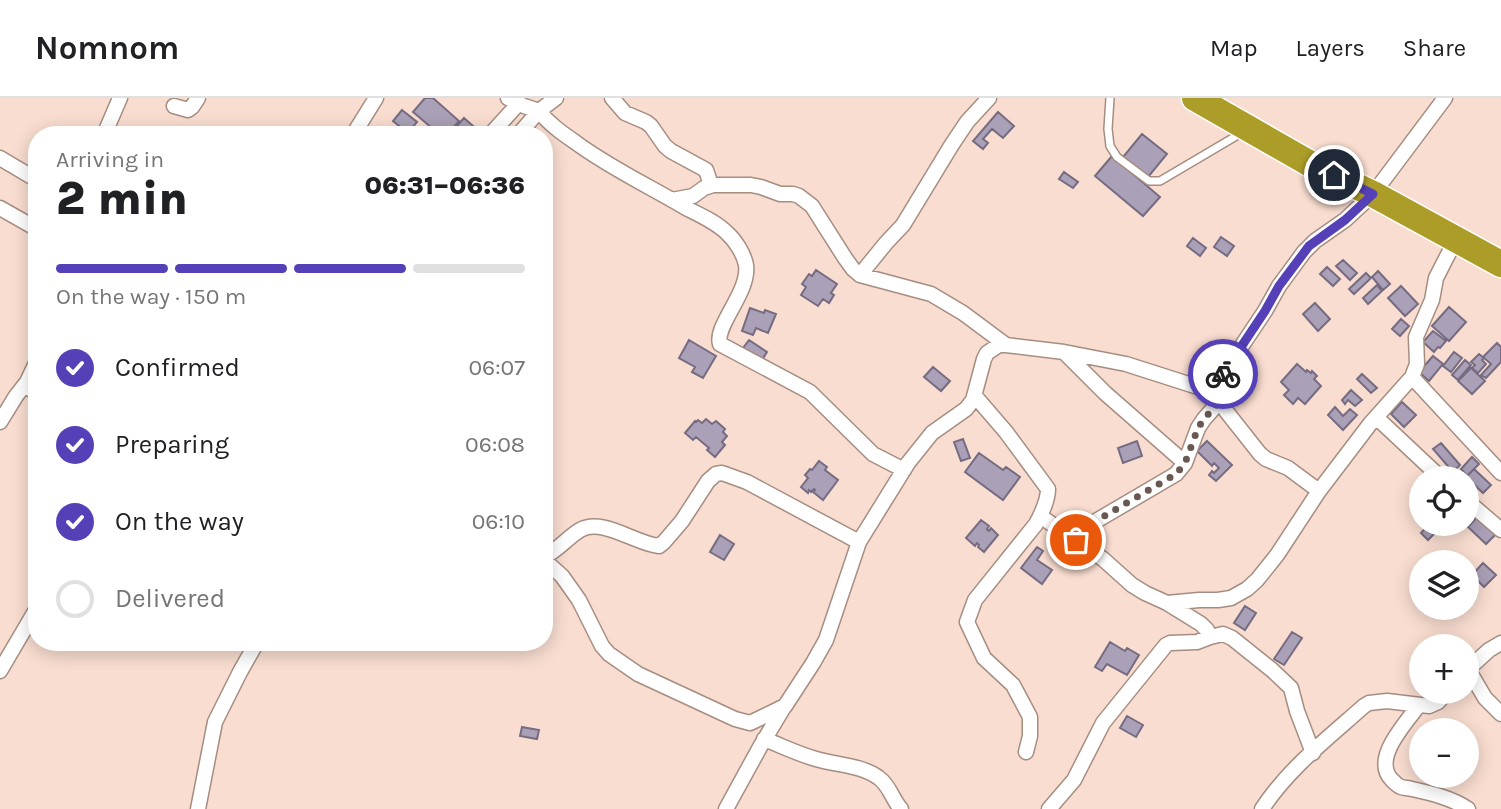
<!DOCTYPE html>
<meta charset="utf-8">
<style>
:root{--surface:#fff;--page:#f2f2f2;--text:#202124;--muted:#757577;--line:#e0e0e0;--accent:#5540b8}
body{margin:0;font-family:Karla,sans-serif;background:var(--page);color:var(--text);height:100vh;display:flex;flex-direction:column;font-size:26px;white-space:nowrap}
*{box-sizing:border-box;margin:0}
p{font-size:23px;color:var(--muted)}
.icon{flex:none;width:38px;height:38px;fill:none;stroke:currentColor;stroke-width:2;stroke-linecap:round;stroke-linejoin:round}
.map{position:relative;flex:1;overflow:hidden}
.drawer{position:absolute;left:28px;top:28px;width:525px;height:525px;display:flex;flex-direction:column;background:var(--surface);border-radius:28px;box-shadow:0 4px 18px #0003}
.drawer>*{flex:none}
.controls{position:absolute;left:1409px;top:368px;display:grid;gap:14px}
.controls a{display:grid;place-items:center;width:70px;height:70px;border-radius:50%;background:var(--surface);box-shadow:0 4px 18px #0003;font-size:35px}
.pin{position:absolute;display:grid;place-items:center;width:60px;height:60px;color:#fff;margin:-30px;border:4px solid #fff;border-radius:50%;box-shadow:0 2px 7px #0007}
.courier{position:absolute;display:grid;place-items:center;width:70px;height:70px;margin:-35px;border:5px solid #5540b8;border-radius:50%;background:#fff;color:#222;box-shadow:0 2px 9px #0007}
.overview em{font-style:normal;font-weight:800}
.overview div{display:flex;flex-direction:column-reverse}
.overview{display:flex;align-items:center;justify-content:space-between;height:119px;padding:0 28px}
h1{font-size:46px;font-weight:800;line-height:52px}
.bar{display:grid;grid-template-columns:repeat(4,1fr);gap:10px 7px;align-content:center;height:84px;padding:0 28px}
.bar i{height:9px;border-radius:5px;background:var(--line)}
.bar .on{background:var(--accent)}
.bar p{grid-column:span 4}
ol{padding:0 28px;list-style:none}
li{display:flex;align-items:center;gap:21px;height:77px}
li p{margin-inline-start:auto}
li .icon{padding:7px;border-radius:50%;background:var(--accent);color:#fff;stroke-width:4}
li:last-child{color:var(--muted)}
li i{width:38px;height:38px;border:4px solid var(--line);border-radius:50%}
header{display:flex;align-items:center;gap:42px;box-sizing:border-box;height:98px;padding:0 35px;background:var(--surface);border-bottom:2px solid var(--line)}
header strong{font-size:33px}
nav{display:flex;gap:38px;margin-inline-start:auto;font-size:24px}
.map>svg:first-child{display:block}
.building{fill:#aaa0b7;stroke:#756c82;stroke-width:2}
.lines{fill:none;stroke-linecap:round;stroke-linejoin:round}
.lane-casing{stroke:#a68d81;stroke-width:10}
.street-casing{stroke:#a68d81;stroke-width:17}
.highway-casing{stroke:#fff;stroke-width:29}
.lane{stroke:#fff;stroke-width:7}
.street{stroke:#fff;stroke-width:14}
.highway{stroke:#ac9d29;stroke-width:26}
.done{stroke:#685851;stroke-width:7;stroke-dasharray:0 12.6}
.route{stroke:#5540b8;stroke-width:9}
</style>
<header>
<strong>Nomnom</strong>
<nav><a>Map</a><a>Layers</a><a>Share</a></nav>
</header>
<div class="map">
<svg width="1501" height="711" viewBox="0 0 1501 711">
<rect width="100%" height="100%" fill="#f9ddd0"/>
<!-- building -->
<path class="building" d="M425,0H433L459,23L447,37H440L413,14Z
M402,12L417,24L408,35L393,23Z
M998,14L1014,28L1003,40L992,31L983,41L988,45L983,51L973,43Z
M464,20L481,35L480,37H449Z
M1142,36L1167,56L1148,79L1123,59Z
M1112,58L1160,99L1143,118L1095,78Z
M1064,74L1078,84L1073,90L1059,81Z
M1221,139L1234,148L1227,158L1214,149Z
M1193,140L1206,150L1200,158L1187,148Z
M1343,162L1357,175L1350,182L1336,168Z
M1327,169L1340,181L1333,188L1320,176Z
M816,172L837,186L831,195L834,197L829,205L823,201L818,208L801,197L806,189L802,186L809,176L812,178Z
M1378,173L1390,186L1383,192L1372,179Z
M1366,175L1371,180L1354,196L1349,191Z
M1377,187L1382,193L1368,206L1363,200Z
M1401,188L1418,206L1405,218L1388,200Z
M1315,205L1330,221L1318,233L1303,216Z
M1449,209L1466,224L1449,243L1432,228Z
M750,210L764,215L765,212L776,216L768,235L756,230L753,237L742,233Z
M1401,221L1409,228L1400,238L1392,231Z
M1433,233L1446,243L1440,250L1438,249L1434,254L1423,244Z
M689,242L716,258L703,280L692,274L695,269L679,260Z
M749,242L767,254L762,262L743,250Z
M1497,245L1501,249V264L1486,280L1481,277L1491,266L1483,259Z
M1454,254L1462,260L1451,274L1443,268Z
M1479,256L1484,260L1482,262L1486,266L1478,275L1472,270L1475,267L1471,264Z
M1433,258L1443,266L1429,283L1419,274Z
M1465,262L1471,267L1458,282L1452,277Z
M1297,266L1306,274L1307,272L1311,275L1312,273L1317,278L1314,281L1321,288L1305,306L1298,300L1293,306L1284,297L1289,292L1281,284Z
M933,269L950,283L941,293L924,279Z
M1471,270L1485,283L1472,296L1458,283Z
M1362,276L1377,290L1371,295L1357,281Z
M1351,292L1362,302L1355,308L1348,302L1345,306L1342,302Z
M1402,304L1416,317L1404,329L1391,316Z
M1335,309L1343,318L1350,311L1357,317L1343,332L1328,317Z
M706,321L712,326L716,323L725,331L723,334L727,338L722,344L725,347L715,359L707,352L709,350L696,339L693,342L685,335L695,323L696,324L698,322L702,325Z
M963,341L970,360L961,363L954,344Z
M1137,343L1142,358L1123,365L1118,350Z
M1207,343L1232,367L1216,383L1209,377L1212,373L1214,375L1219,370L1214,365L1212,368L1197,353Z
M1441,345L1460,367L1453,374L1433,351Z
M979,355L1003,372L1006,369L1020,379L1003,402L965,374Z
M1472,359L1479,366L1467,378L1461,371Z
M819,363L827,369L825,372L838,382L823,402L813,394L815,392L814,391L811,394L809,392L808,395L801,389L808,380L805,377L810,371L812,372Z
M1474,371L1491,387L1483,395L1466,379Z
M1477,419L1496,436L1486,446L1468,429Z
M981,422L989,428L987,431L989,433L991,430L998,437L984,454L978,449L979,447L977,445L975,448L966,440Z
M1430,425H1440L1435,430L1438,432L1428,442L1421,435Z
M720,437L734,446L724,462L710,454Z
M1037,449L1043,453L1037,462L1052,472L1042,486L1021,470Z
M1064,452L1076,462L1070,469L1058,458Z
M1483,465L1496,477L1484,489L1472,477Z
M1245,508L1256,515L1245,532L1234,525Z
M1292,534L1302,540L1284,567L1274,561Z
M1110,544L1125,553L1127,550L1139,557L1127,577L1107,566L1102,573L1095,569Z
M1127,618L1143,627L1136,639L1120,630Z
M522,629L539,632L537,641L520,638Z"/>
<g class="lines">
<defs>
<path id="lane" d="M1110,0L1108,31L1110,48L1117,59L1149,83H1160L1243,34"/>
<path id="street" d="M508,0L524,8L539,13L556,0
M612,0L625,15L646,24L651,28L665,48L671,53L706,72L711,87
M174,8L188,12L192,9L198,0
M104,37L120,0
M353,37L376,0
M490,37L518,6
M518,37L539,13C549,26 562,35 575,44C610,70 649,88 686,110C700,117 716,124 727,135C735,142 744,156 746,167C750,194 714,228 720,246L810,294L873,356L904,372
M0,60L37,82
M672,102L693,98L704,90L713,87H751L761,89L780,96H793L799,98L812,108L845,160L853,171L860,177L931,196L963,215L1006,247
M0,110L37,131
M860,177L886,145L903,127L951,48L967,24L989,0
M1065,255L1105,295L1185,365
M37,263L27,284L28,288L37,297
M1412,279L1501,375
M1219,297L1226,313L1260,356L1266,361L1288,370L1319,393
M975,298L1006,334L1048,391C1048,403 1042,415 1036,426L975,502L967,524L984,560L1013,587L1030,619V638L1026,654
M1376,319L1441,380
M0,324L16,298L27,284
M1466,402L1501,432
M1040,418L1103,461L1132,487L1145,495L1167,505L1201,526L1207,532L1210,539
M1076,442L1096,423L1176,376L1185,365L1198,330L1204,321L1220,303
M544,459C558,452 567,440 580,432C602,419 636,446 659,448L664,444L682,423L708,383L716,376L722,375L747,384L859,444
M544,462L562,478L579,502L602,548L609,556L638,576L735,621L750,625L785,608L813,565L826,542L859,444L908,365L932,335L966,311L973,302L984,261L987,255L999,247H1006L1064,254L1126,266L1201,290C1208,291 1211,289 1217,285L1265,213L1279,188L1304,154L1315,143L1345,122L1373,96L1445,0
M1167,505L1199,502H1218L1231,500L1247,491L1257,482L1277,457L1319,393L1370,326L1412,279L1417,266L1416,239L1432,202L1436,180L1456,141
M1468,571L1485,600L1501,616
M0,573L37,510
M1466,573L1489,552L1501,545
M1419,607C1406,625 1371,661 1392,682C1394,684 1398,688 1401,689C1404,690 1408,690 1412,691C1430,695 1452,700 1468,711
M764,641C782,648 798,656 816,661C836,667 862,667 879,680C890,688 892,701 901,711
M198,711L215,624L240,574L257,544
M726,711L760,649L784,609
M1049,711L1074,682L1103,625L1166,547L1170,545L1197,544L1210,539L1223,536L1232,540L1272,572L1291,590L1297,613L1313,655
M1262,711C1288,671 1328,640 1364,608L1369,605L1387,603L1429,608L1438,604L1448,593"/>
<path id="highway" d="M1195,0L1314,68L1373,96L1501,166"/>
</defs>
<!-- lane casing -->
<use href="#lane" class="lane-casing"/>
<!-- street casing -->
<use href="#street" class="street-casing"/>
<!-- highway casing -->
<use href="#highway" class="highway-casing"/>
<!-- lane -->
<use href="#lane" class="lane"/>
<!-- street -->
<use href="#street" class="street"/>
<!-- highway -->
<use href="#highway" class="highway"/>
</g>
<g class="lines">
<!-- done -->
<path class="done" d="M1076,442L1096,423L1176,376L1185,365L1198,330L1204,321L1220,303L1217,285L1223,276"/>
<!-- route -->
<path class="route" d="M1223,276L1265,213L1279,188L1309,148L1345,122L1373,96L1334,77"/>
</g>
</svg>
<div class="controls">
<a><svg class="icon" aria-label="locate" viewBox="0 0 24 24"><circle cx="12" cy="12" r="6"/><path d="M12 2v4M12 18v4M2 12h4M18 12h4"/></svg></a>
<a><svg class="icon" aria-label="layers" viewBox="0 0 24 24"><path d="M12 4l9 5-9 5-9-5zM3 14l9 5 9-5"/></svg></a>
<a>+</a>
<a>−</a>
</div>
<div class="pin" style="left:1076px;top:442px;background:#ea580c"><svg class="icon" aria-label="bag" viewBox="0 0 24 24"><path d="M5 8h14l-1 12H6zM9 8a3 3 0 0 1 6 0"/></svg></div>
<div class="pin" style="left:1334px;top:77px;background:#1f2937"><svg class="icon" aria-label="home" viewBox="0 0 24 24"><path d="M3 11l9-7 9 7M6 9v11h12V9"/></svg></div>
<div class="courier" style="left:1223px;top:276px"><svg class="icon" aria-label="bike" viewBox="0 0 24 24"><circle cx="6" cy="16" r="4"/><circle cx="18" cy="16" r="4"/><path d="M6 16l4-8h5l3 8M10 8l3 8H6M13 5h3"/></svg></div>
<section class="drawer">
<div class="overview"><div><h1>2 min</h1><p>Arriving in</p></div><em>06:31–06:36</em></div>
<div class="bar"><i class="on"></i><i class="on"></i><i class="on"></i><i></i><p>On the way · 150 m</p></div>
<ol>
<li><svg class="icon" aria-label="check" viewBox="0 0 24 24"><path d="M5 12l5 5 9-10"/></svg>Confirmed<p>06:07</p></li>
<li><svg class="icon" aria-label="check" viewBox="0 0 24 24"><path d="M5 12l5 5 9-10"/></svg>Preparing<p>06:08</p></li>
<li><svg class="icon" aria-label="check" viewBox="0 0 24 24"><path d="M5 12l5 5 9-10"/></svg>On the way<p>06:10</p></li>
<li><i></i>Delivered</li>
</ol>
</section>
</div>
